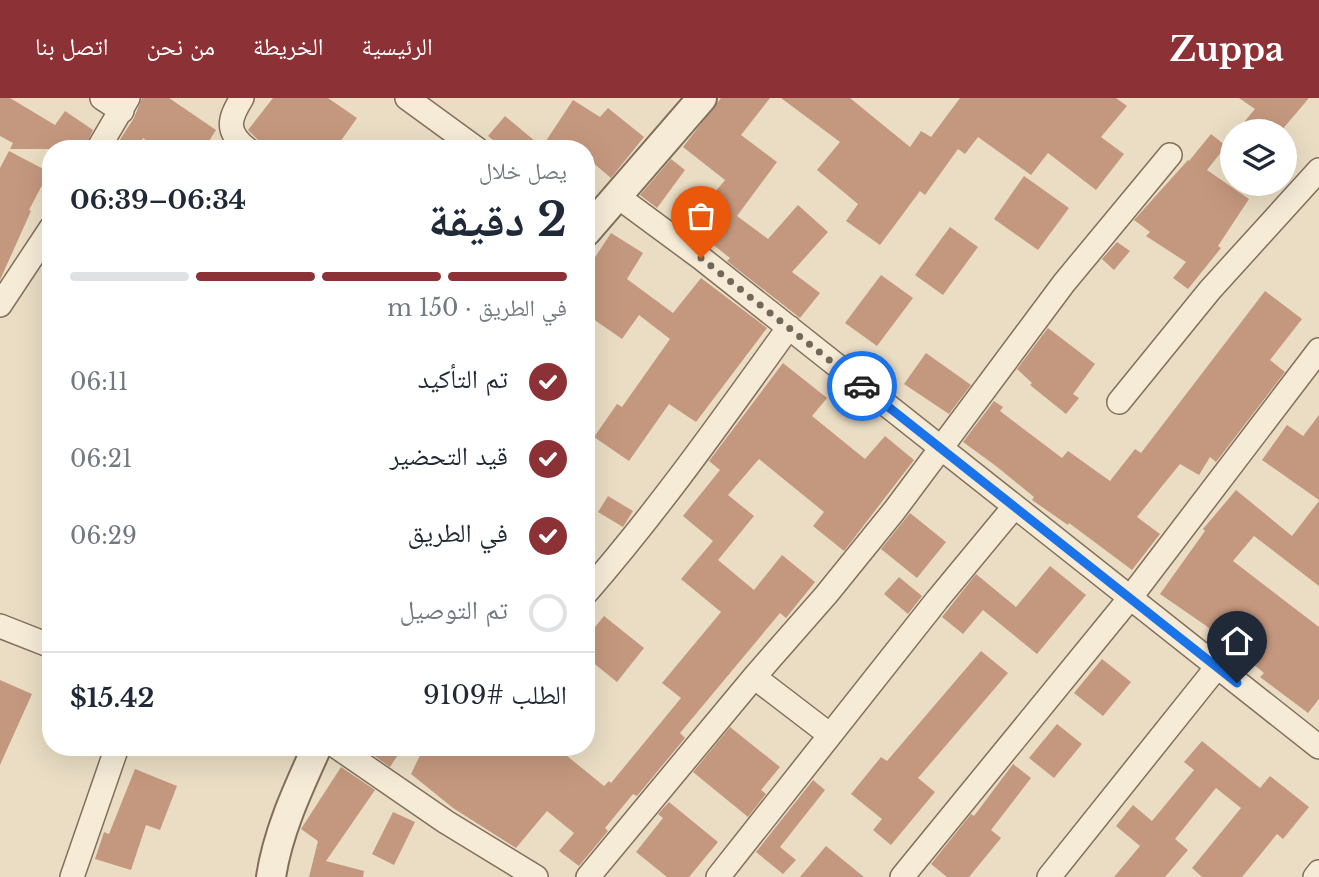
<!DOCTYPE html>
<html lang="ar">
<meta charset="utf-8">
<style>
:root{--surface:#fff;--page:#f6f6f7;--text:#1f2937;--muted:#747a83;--line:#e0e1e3;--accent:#8c3236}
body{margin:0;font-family:"Libre Baskerville","Noto Naskh Arabic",serif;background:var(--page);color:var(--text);direction:rtl;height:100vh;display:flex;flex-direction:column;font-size:26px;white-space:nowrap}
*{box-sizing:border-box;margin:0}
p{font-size:23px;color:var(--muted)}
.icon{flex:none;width:38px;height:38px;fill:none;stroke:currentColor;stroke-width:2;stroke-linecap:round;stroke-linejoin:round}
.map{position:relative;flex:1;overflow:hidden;direction:ltr}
.sheet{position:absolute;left:42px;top:42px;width:553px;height:616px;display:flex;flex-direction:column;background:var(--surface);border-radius:28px;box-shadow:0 7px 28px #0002;direction:rtl}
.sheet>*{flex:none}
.tools{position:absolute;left:1220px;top:21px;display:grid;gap:14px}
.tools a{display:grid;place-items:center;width:77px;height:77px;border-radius:50%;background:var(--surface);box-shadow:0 7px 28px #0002;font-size:35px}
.pin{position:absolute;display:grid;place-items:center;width:60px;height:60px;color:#fff;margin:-72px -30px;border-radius:50% 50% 50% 0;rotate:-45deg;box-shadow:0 0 7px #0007}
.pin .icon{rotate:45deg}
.courier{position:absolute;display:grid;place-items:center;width:70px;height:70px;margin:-35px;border:5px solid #1a73e8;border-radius:50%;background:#fff;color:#222;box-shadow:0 2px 9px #0007}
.overview em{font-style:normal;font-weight:700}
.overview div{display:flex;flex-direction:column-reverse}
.overview{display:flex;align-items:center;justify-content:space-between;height:119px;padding:0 28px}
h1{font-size:46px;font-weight:700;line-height:52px}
.bar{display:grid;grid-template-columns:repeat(4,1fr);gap:10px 7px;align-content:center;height:84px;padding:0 28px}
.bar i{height:9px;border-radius:5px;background:var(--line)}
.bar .on{background:var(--accent)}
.bar p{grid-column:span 4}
.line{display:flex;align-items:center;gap:18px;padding:0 28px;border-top:2px solid var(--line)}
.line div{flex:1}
ol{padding:0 28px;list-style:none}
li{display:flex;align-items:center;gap:21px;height:77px}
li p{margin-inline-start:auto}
li .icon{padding:7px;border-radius:50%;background:var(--accent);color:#fff;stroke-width:4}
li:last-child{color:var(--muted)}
li i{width:38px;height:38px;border:4px solid var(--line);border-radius:50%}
header{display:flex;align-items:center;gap:42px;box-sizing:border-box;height:98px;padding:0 35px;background:var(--accent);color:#fff}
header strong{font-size:33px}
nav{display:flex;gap:38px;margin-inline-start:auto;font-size:24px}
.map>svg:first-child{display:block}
.building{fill:#c4987e}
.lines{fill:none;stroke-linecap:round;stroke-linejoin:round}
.minor-casing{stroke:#836f5c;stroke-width:26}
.tertiary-casing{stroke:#836f5c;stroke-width:32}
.minor{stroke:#f5ebd7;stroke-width:23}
.tertiary{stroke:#f5ebd7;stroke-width:28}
.done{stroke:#746759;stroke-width:7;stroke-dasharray:0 12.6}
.route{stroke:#1a73e8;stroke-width:9}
</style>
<header>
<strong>Zuppa</strong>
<nav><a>الرئيسية</a><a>الخريطة</a><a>من نحن</a><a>اتصل بنا</a></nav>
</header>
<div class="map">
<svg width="1319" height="779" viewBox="0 0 1319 779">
<rect width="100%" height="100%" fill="#eaddc4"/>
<!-- building -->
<path class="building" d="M0,0H10L55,27L65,13L93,32L84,51H10L13,45L0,38Z
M142,0H169L216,32L204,51H158L143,40L137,51H114L134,20Z
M273,0H328L357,20L335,51H261L257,41L248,32Z
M721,0H770L741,37L777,64L737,118L768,141L798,107L828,134L792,174L820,195L800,220L727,163L730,160L688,127L725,82L683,49Z
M781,0H850L910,49L921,33L931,39L960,0H1116L1127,8L1101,39L1124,56L1096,92L1048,55L1031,77L978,39L965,56L958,51L925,97L920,93L880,147L846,123L858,106L817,72L840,44Z
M1239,0H1309L1281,33H1256L1244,24L1255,11Z
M573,2L600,19L608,10L644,39L611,80L586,59V51H504L488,38L505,18L542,49Z
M1211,36L1226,48L1207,72L1249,101L1218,148L1221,150L1188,191L1173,180L1186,164L1146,138L1150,134L1134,122L1188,62L1189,63Z
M9,53L49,74L29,112L31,113L0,182V70Z
M671,61L685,72L657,110L640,97Z
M1024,78L1069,110L1038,152L994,121Z
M950,129L978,149L943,197L915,177Z
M611,135L643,155L627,181L673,215L701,180L767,230L696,324L669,306L629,363L594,339L617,306L622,309L670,241L639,217L622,241L586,216V173Z
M1117,144L1130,153L1114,172L1102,161Z
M881,177L913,200L877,248L845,225Z
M1265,193L1302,221L1270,262L1285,274L1216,364L1210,359L1199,377L1180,366L1137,419L1160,436L1132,472L1069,425L1068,427L1032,402L1034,399L996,368L963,344L994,303L1003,309L1000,313L1062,360L1068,353L1110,383L1135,351L1141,355Z
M1048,230L1095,266L1073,296L1079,300L1066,316L1030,287L1032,285L1017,271Z
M926,255L971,287L949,316L904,286Z
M783,265L827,300L812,318L865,361L885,338L914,362L844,453L813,428L824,414L759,361L728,397L754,418L718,462L754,492L782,457L815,484L786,520L780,515L680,635L685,640L637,698L633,696L605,730L608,733L579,768L559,753L574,735L547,713L516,750L453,710L411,676L424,649H556L604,688L609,683L611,685L681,600L662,585L721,514L681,481L713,443L683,418L720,372L709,363Z
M1319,317V402L1262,362L1287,327L1303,338Z
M1236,392L1292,438L1319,403V488L1254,438L1233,463L1319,529V601L1308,615L1260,579L1264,575L1205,527L1160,496L1205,433L1203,431Z
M608,398L633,413L623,429L598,414Z
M910,415L946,444L917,480L881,451Z
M1050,468L1086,497L1037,556L983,512L963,536L942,519L976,476L1016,509Z
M899,479L922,498L908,516L884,496Z
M604,518L644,550L617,584L586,559V540Z
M981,553L1008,575L918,680L935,694L891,747L873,732L882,721L851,696L881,659L887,663Z
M1102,561L1131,584L1103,618L1074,595Z
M0,582L32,596L0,667Z
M1057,626L1082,646L1054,680L1029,660Z
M730,629L780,669L761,692L766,696L748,719L693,674Z
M1202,643L1260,690L1270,678L1309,709L1283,741L1277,736L1242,779H1202L1192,770L1241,710L1216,690L1175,741L1188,752L1165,779H1114L1140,748L1116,728L1133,707L1152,723L1194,672L1184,664Z
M362,649H403L390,669Z
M1013,666L1031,680L991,732L1001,740L969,779H947L931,766L971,716L974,718Z
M341,669L375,692L326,763L364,773L363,779H309L318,743L301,731Z
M135,671L177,688L160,732L146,727L131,772L95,761L104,734L109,736Z
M813,682L825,692L780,749L796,762L783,776L756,754Z
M669,704L718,744L689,779H667L636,754L663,720L658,716Z
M393,714L415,724L394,767L372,756Z
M826,748L864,779H800Z"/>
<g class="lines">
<defs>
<path id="minor" d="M102,0L122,13
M242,0C229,21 225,33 247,51
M407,0L477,51
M98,51L128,0
M617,98L701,160L1319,649
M0,207L51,130
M1119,304L1210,192L1319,72
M587,494C660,410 724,319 789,229
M0,528L51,548
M755,578L826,497L894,413L1064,185L1170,57
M337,649L446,724L536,779
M72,779L117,649
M588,779L755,578L762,585L830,637
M718,779L937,502L1014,409
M902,779L1130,500L1319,252
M1049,779L1217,569
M1315,779L1319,774"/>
<path id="tertiary" d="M586,134L702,0
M271,779C278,733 298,691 317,649"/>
</defs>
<!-- minor casing -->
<use href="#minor" class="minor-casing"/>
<!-- tertiary casing -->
<use href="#tertiary" class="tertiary-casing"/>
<!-- minor -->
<use href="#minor" class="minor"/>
<!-- tertiary -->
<use href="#tertiary" class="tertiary"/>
</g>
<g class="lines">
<!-- done -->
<path class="done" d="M701,160L862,288"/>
<!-- route -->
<path class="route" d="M862,288L1237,585"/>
</g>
</svg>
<div class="tools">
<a><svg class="icon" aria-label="layers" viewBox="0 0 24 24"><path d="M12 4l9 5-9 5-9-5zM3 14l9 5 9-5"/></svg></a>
</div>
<div class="pin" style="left:701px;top:160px;background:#ea580c"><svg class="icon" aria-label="bag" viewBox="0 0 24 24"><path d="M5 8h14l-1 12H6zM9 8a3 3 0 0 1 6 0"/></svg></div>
<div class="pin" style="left:1237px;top:585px;background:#1f2937"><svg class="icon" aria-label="home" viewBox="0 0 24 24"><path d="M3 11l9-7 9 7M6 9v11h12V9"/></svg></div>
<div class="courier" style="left:862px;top:288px"><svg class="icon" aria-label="car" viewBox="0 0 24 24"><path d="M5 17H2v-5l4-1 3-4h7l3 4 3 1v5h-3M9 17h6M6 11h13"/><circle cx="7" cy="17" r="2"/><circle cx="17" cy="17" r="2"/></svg></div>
<section class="sheet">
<div class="overview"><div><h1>2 دقيقة</h1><p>يصل خلال</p></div><em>06:34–06:39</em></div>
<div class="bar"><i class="on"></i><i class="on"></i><i class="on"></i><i></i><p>في الطريق · 150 m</p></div>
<ol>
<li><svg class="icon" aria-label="check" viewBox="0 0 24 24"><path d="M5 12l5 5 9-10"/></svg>تم التأكيد<p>06:11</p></li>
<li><svg class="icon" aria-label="check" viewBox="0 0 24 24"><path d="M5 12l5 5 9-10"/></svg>قيد التحضير<p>06:21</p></li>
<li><svg class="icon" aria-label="check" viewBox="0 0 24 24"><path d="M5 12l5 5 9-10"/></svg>في الطريق<p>06:29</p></li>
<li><i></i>تم التوصيل</li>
</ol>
<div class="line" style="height:91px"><div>الطلب #9109</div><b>$15.42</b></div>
</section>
</div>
